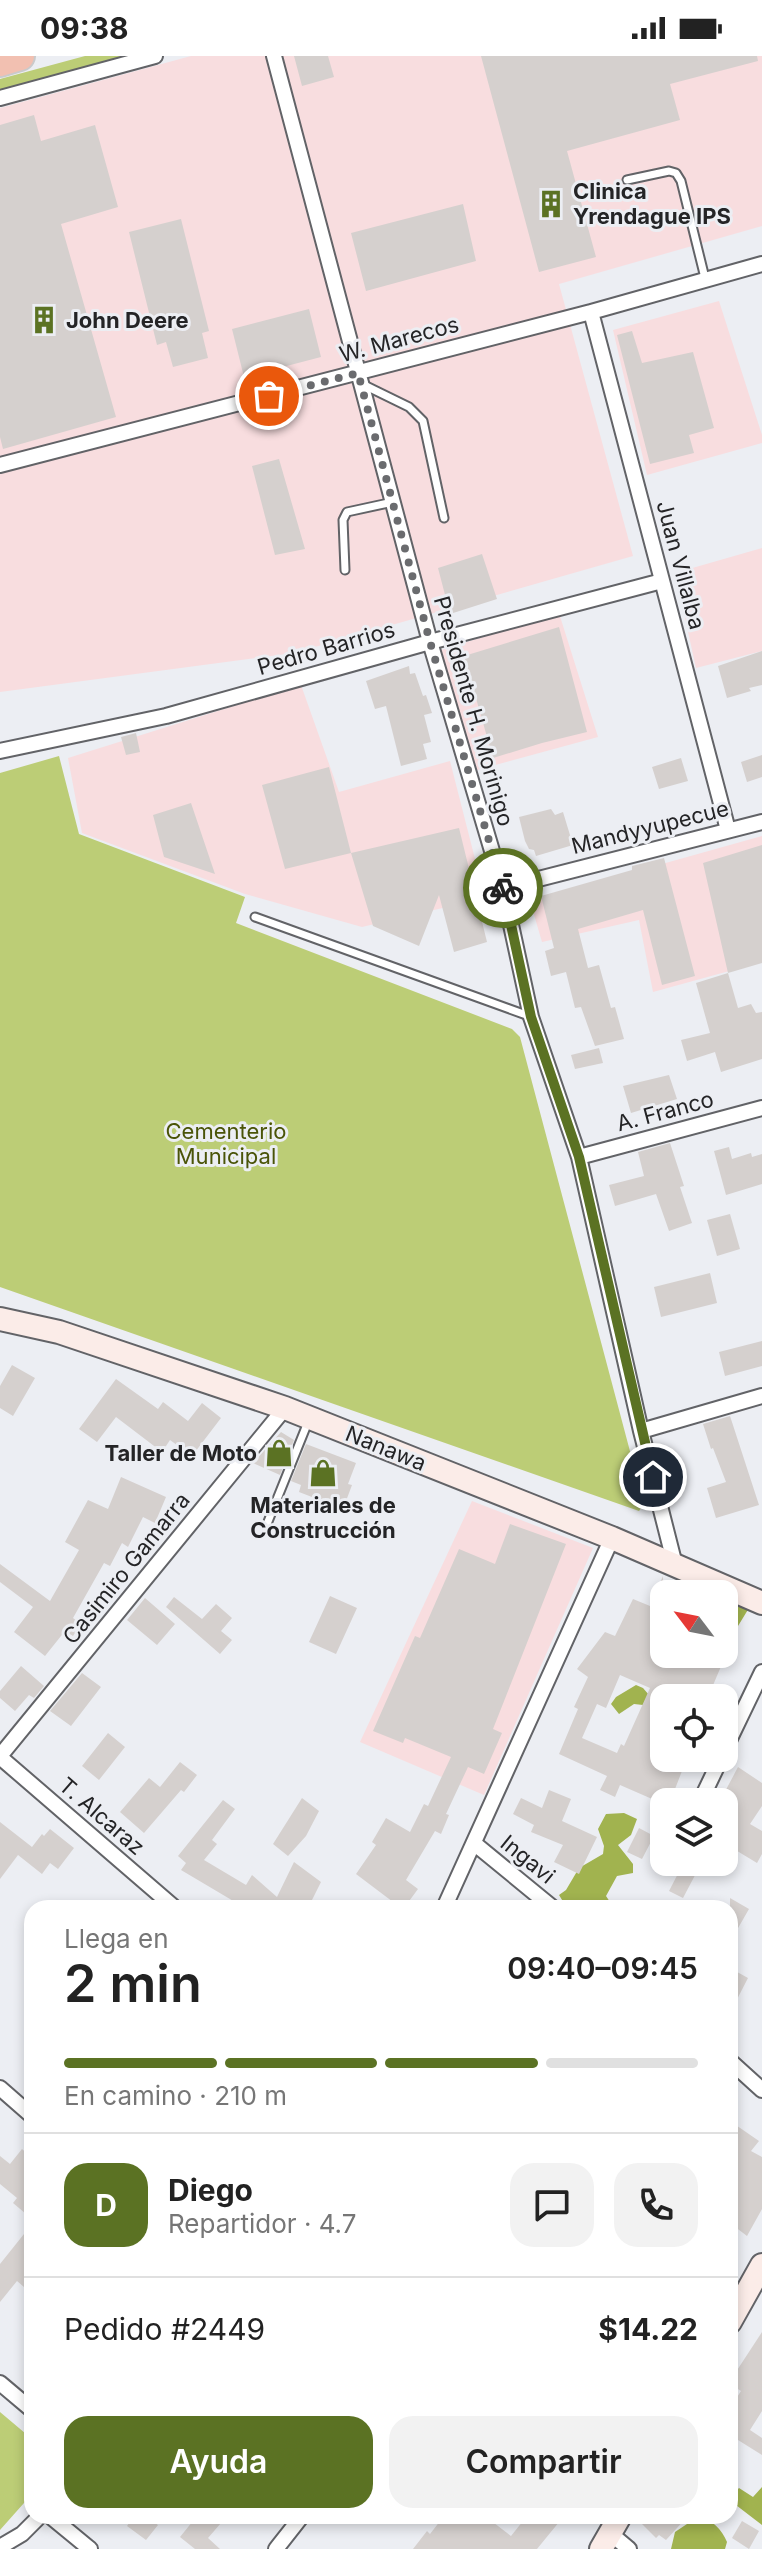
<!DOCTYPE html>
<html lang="es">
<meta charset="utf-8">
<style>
:root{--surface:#fff;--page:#f2f2f2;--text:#222;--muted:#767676;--line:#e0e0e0;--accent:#5b7223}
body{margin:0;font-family:Inter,sans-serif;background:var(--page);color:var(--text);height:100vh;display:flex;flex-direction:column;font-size:30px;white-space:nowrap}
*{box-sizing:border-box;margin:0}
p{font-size:26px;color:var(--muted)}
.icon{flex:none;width:44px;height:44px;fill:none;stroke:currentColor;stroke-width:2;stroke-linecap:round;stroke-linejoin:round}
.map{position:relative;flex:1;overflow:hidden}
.drawer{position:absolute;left:24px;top:1844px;width:714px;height:624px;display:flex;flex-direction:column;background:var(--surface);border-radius:24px;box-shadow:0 4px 12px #0003}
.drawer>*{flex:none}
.needle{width:52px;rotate:302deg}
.controls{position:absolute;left:650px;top:1524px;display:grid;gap:16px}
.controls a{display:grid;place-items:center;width:88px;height:88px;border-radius:16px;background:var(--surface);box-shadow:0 4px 12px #0003;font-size:40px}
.pin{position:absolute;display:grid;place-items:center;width:68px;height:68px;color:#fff;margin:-34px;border:4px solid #fff;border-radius:50%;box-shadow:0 2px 8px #0007}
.courier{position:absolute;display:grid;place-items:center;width:80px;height:80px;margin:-40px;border:6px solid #5b7223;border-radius:50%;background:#fff;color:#222;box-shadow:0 2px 10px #0007}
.headline em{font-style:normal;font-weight:600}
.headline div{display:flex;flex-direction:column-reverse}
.headline{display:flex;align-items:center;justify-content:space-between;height:136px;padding:0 40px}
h1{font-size:52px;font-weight:600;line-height:60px}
.bar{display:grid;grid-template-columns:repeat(4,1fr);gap:12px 8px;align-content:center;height:96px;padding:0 40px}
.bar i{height:10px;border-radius:6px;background:var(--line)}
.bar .current{background:var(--accent)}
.bar p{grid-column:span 4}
.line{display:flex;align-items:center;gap:20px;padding:0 40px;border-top:2px solid var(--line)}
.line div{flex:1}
.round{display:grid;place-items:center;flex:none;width:84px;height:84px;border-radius:24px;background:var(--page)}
.action{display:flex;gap:16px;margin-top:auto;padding:16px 40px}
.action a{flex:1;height:92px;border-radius:24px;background:var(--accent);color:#fff;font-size:32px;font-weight:600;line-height:92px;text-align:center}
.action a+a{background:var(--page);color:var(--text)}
.status{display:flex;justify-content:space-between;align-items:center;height:56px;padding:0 40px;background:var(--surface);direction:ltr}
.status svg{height:22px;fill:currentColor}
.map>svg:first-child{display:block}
.industrial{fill:#f8dddf}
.green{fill:#bccd76}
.forest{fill:#a1b34f}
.building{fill:#d5d0ce;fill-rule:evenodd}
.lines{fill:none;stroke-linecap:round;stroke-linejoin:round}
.lane-casing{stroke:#626367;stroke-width:11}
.street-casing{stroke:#626367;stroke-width:18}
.secondary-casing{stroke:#626367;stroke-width:26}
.highway-casing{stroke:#cacacb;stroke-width:32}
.lane{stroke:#fff;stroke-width:7}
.street{stroke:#fff;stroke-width:14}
.secondary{stroke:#fbece8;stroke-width:22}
.highway{stroke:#f2c0b1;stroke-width:28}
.done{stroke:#6a6b6e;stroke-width:8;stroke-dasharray:0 14.4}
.route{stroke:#5b7223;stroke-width:10}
.labels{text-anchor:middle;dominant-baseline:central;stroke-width:6;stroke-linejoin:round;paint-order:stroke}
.poi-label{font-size:22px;font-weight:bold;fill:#242426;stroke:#eceef3;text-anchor:start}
.street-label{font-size:22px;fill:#242426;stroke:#eceef3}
.park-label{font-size:22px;fill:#4a5408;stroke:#eceef3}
</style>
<div class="status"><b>09:38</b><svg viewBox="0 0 49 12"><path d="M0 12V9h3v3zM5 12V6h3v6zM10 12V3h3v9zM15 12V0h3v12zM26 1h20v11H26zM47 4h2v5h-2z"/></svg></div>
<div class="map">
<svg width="762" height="2493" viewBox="0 0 762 2493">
<rect width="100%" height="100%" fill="#eceef3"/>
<!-- industrial -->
<path class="industrial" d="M191,0H762V170L559,228L633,500L294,597L0,636V52Z
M719,245L762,379V387L647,419L613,274Z
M762,492V595L696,612L675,517Z
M559,557L598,681L477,714L438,595Z
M301,629L339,736L450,705L485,842L362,871L245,838L82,777L68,702Z
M762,780V906L653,936L639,864L542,886L530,845Z
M472,1445L593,1492L484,1739L360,1686Z"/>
<!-- green -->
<path class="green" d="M85,0H124L0,34V23Z
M59,700L79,778L245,841L236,867L512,973L520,981L644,1448L639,1455L0,1231V717Z
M0,2356L32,2383V2438L0,2474Z"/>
<!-- forest -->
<path class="forest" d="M730,1544L749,1552L738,1570V1587L728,1595L724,1593V1570L729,1565Z
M636,1629L643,1632L649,1639L643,1649L634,1648L619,1658L611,1648L616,1641Z
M624,1757L637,1763L631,1779L618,1789L633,1808V1817L617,1820L606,1840L614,1852H567L559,1839L566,1834L579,1812L603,1798L604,1790L598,1773L606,1758Z
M762,2431V2469L732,2446L733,2438L739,2432L753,2441Z
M699,2460C712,2463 722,2474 727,2486L725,2493H671L675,2476Z"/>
<!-- building -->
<path class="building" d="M294,0H328L334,21L302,30Z
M481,0H757L758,5L670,28L680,64L567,95L596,201L539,216Z
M34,59L41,85L95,69L118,151L61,168L116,361L3,393L0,381V69Z
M463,148L476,205L366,235L351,177Z
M181,163L209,275L202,277L208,302L173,311L166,286L157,289L129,176Z
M309,253L321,301L244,321L232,273Z
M632,275L642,307L693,296L714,372L689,379L694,397L650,408L617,279Z
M279,403L305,493L275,499L252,410Z
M482,498L497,543L450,558L438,512Z
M559,571L587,676L542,687L493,702L464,600Z
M762,595V629L749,632L751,635L727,642L718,610Z
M409,610L410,618L415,617L423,640L426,639L432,657L424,659L431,686L423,688L427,703L401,710L386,650L375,653L366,625Z
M136,677L140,696L126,699L121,681Z
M762,699V721L747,726L741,706Z
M681,702L688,725L659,733L652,711Z
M329,711L351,797L285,813L262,729Z
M191,747L215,818L164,801L153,759Z
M551,753L555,759L563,756L573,789L536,800L534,794L529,793L525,785L519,761Z
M459,772L487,886L454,896L439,839L419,890L373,870L351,797Z
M762,789V907L728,917L703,807Z
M664,802L695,920L662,929L643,854L578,873L588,912L599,909L611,952L615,951L624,983L595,990L581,951L575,952L566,916L551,920L545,895L554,892L541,840L632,814V810Z
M728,917L738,952L751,948L756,957L762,956V1003L721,1016L715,996L687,1005L681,984L710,977L696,927Z
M599,992L603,1007L575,1013L571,999Z
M669,1019L677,1043L631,1057L623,1030Z
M670,1087L684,1130L680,1131L692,1167L669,1175L656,1138L615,1150L609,1129L644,1120L638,1096Z
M729,1091L732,1103L751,1097L752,1101L762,1098V1128L726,1139L714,1095Z
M730,1158L740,1193L717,1200L707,1164Z
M710,1217L717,1247L661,1261L654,1231Z
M762,1285V1310L725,1320L719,1296Z
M12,1309L35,1322L13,1360L0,1352V1330Z
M116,1323L158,1353L163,1346L188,1365L202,1347L221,1362L192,1400L170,1384L162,1396L116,1361L97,1386L79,1373Z
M730,1360L759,1449L716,1462L707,1432L726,1426L713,1392L711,1393L703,1368Z
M281,1376L294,1384L280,1419L253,1407Z
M306,1388L356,1407L348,1428L352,1429L343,1453L299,1436L301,1429L291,1425Z
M121,1421L166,1441L155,1467L143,1461L128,1491L122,1487L110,1510L104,1507L73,1562L81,1568L73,1580L65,1575L45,1600L14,1576L33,1551L0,1526V1508L50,1545L79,1494L65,1486L88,1444L108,1453Z
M510,1468L566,1488L493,1673L502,1677L484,1718L468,1711L446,1758L449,1759L441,1778L435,1775L406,1824L418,1833L404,1852H401L356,1818L376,1789L372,1786L386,1762L410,1776L424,1748L428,1750L451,1701L405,1682L403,1687L373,1675L415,1580L420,1582L459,1493L495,1508Z
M663,1520L664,1598H697L722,1608L711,1634L698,1628L691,1642H664V1702H687L670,1746H659L620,1729L615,1741L600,1734L607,1720L559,1698L578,1653L574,1651L588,1621L577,1613L605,1576L615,1580L633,1543L650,1550ZM620,1619L650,1632L624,1690L621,1688L617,1697L582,1682L597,1648L606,1652Z
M330,1540L357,1552L336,1598L309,1586Z
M174,1541L202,1563L216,1548L232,1562L221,1575L232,1584L220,1598L166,1551Z
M145,1542L175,1568L157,1589L127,1564Z
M21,1610L44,1630L34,1642L29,1639L15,1655L0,1642V1635Z
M82,1617L101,1631L71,1670L50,1655Z
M108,1677L125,1691L99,1724L82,1710Z
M180,1706L197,1719L184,1736L181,1734L144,1777L120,1756L149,1722L160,1731Z
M738,1711L762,1727V1750L750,1768L762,1775V1798L757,1807L724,1787V1778L737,1756L720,1745Z
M549,1734L571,1743L562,1765L597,1781L579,1818L554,1806L563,1789L531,1776L534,1769L513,1758L521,1742L542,1752Z
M302,1742L319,1755L306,1780L288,1800L273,1788Z
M223,1744L235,1753L212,1784L217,1788L204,1804L246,1829L252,1819L277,1841L294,1806L321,1826L308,1852H231L235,1846L181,1814L186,1807L178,1800Z
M0,1766L32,1791L42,1778L44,1780L50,1773L74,1792L58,1813L50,1807L42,1818L18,1799L0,1823Z
M639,1772L654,1780L642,1803L627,1796Z
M684,1806H702L683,1842L669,1835Z
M730,1842L749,1853L730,1886Z
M730,1912L748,1922L730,1957Z
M730,2065L759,2085L751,2095L762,2101V2153L747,2180L730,2167Z
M22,2093L32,2102V2163L13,2147L17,2142L0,2128V2100L10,2108Z
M32,2168V2221L24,2231L17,2225L0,2246V2208Z
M762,2276V2355L750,2374L762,2382V2399L730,2379V2352L741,2335L730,2328V2325Z
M134,2460H146L158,2469L146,2484L127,2470Z
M197,2460H213L221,2467L208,2482L220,2493H195L180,2481Z
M444,2460H485L511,2480L527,2460H564L537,2493H413L427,2475L430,2478Z
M634,2460H688L666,2484L659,2479L656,2482Z
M742,2465L759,2475L749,2493L732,2482Z"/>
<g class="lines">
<defs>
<path id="lane" d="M627,124L669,115L676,117L681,125L705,222
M364,329L409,351L423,365L444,462
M345,514L343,464L347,456L393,446
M255,861L529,960
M267,1468L308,1366"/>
<path id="street" d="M274,0L430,586L503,832L531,961L579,1101L641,1375L675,1509
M0,42L155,0
M591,256L728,774
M0,409L591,256L762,208
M0,695L166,660L430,586L662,525
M503,832L762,766
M579,1101L762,1052
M641,1375L762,1340
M724,1695L762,1616
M0,1700L285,1352
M0,1701L175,1852
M700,1746L721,1702
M475,1788L553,1852
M444,1852L612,1482
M730,2005L762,2034
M0,2032L32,2060
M0,2327L32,2354
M50,2460L90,2493
M610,2477L629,2493
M0,2491L22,2478L40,2460
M276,2493L302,2460"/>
<path id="secondary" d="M0,1263L59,1276L285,1352L612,1482L762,1547
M730,2266L762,2209
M601,2493L620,2460"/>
<path id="highway" d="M0,6L20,0"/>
</defs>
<!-- lane casing -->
<use href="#lane" class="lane-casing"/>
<!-- street casing -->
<use href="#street" class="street-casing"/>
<!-- secondary casing -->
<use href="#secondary" class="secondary-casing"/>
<!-- highway casing -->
<use href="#highway" class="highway-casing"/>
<!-- lane -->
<use href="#lane" class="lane"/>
<!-- street -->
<use href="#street" class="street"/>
<!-- secondary -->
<use href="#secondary" class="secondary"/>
<!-- highway -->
<use href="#highway" class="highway"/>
</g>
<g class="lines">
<!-- done -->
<path class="done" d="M269,340L358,317L430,586L503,832"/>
<!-- route -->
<path class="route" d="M503,832L531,961L579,1101L653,1421"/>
</g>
<!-- icons -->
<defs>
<symbol id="building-bare" viewBox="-9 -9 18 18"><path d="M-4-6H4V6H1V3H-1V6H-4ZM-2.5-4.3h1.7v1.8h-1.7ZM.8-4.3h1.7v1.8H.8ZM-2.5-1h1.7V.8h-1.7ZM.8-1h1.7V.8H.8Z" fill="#5b7223" stroke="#eceef3" stroke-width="2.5" paint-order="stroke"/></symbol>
<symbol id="shop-bare" viewBox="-9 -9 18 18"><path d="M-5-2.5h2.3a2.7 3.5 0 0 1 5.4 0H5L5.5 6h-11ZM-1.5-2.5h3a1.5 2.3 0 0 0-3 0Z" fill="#5b7223" stroke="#eceef3" stroke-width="2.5" paint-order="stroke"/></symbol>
</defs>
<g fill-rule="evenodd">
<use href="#building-bare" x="531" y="128" width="40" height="40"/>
<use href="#building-bare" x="24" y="244" width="40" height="40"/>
<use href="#shop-bare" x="259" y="1377" width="40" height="40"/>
<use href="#shop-bare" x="303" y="1397" width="40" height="40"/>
</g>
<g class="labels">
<!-- poi labels -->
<g class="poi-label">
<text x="573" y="135">Clinica<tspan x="573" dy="25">Yrendague IPS</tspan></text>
<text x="66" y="264">John Deere</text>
<text x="257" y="1397" text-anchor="end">Taller de Moto</text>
<text x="323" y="1449" text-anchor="middle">Materiales de<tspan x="323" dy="25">Construcción</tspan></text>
</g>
<!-- street labels -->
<g class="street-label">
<text transform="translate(399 283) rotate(-15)">W. Marecos</text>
<text transform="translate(681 509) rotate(75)">Juan Villalba</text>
<text transform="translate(326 592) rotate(-16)">Pedro Barrios</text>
<text transform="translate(474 655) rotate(74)">Presidente H. Morinigo</text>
<text transform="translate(650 771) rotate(-14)">Mandyyupecue</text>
<text transform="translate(665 1055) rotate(-15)">A. Franco</text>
<text transform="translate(386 1392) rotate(22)">Nanawa</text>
<text transform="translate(126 1512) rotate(-51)">Casimiro Gamarra</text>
<text transform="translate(102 1760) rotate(41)">T. Alcaraz</text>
<text transform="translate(528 1803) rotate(39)">Ingavi</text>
</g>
<!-- park labels -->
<g class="park-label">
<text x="226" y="1075">Cementerio<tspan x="226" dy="25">Municipal</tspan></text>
</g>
</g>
</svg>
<div class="controls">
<a><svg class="needle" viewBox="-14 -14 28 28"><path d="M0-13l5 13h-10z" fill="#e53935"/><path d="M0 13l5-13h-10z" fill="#767676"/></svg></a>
<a><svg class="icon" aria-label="locate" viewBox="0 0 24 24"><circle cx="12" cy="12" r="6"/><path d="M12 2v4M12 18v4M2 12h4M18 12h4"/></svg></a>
<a><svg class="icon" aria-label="layers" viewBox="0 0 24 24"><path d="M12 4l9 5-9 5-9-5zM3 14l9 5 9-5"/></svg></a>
</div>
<div class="pin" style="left:269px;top:340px;background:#ea580c"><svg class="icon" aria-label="bag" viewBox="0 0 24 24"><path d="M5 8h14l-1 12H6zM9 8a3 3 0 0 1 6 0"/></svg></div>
<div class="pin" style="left:653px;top:1421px;background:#1f2937"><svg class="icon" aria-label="home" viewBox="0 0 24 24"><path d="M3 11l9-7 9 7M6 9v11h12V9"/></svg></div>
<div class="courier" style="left:503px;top:832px"><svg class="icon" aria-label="bike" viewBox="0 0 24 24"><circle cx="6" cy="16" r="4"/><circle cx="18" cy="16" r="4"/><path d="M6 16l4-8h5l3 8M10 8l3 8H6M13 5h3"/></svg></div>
<section class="drawer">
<div class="headline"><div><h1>2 min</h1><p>Llega en</p></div><em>09:40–09:45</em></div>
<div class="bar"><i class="current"></i><i class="current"></i><i class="current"></i><i></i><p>En camino · 210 m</p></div>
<div class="line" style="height:144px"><b class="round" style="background:var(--accent);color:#fff">D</b><div><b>Diego</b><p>Repartidor · 4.7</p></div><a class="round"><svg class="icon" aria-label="chat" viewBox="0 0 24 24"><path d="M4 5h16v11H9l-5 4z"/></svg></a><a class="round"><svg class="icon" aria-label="phone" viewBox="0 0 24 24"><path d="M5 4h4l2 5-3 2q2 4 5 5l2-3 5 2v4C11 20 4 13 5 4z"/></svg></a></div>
<div class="line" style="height:104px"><div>Pedido #2449</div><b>$14.22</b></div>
<div class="action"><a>Ayuda</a><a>Compartir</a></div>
</section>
</div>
